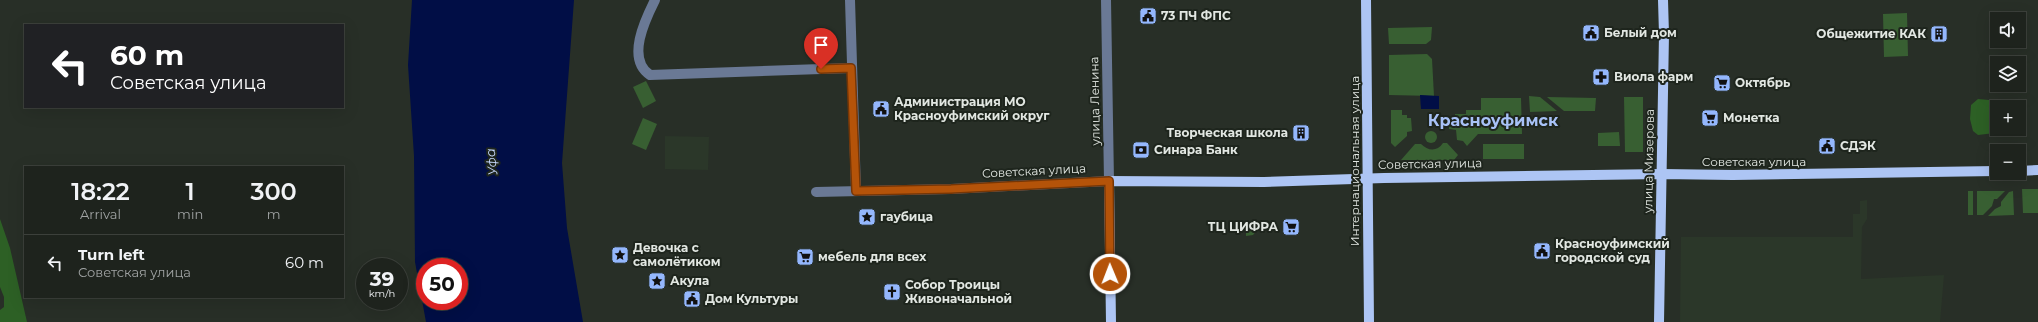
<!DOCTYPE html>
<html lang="en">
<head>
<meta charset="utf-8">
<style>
  body { margin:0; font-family:Montserrat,sans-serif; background:#262b26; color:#f1f3f6; height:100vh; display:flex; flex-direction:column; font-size:15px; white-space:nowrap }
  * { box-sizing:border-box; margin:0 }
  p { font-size:13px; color:#a1a4a4 }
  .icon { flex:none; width:22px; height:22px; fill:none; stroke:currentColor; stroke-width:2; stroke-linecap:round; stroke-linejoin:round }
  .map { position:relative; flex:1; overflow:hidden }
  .details { position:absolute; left:24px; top:166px; width:320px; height:132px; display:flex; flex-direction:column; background:#1e231d; border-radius:0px; box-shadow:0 4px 16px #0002,0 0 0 1px #3c403b }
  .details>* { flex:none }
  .top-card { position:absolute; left:24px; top:24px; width:320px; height:84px; border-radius:0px; box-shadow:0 4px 16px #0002,0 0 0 1px #3c403b; background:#202124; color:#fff; overflow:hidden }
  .fabs { position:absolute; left:1990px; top:12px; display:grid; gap:8px }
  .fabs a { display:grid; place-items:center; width:36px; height:36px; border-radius:0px; background:#1e231d; box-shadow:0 4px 16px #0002,0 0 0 1px #3c403b; font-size:20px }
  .speed { position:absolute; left:356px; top:258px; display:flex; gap:8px; font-size:20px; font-weight:700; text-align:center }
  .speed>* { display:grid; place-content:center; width:52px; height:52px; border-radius:50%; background:#1e231d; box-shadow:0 4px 16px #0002,0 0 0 1px #3c403b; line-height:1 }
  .speed small { font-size:10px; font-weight:400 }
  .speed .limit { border:6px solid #d22; background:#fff; color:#111 }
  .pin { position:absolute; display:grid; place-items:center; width:34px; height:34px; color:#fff; margin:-41px -17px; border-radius:50% 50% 50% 0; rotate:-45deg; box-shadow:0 0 4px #0007 }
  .pin .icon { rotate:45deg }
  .me { position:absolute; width:44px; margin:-22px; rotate:359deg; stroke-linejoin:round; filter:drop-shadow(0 0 3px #0008) }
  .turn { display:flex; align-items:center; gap:14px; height:84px; padding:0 20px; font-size:18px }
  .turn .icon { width:52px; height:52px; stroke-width:2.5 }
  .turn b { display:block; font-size:28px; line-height:34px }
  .eta { display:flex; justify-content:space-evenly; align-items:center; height:68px; text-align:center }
  .eta b { font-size:24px; font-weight:600; line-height:28px }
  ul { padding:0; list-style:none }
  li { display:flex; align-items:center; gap:12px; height:56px; padding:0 20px; border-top:1px solid #3c403b }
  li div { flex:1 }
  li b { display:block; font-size:15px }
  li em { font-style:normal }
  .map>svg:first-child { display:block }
</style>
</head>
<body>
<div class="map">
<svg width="2038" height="322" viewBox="0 0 2038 322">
  <rect width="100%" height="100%" fill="#282f27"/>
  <g fill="#2b3729">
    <path d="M665,136L709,137L708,170L665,169Z"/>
    <path d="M1867,200V219L1862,227L1861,279L1944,275L1940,322H1680L1681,237H1853V214H1860V201Z"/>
  </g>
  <g fill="#385f32">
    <path d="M1907,13L1908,56L1884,57L1883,14Z"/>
    <path d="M1432,27L1431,40L1426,44H1389L1388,28Z"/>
    <path d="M1427,54L1432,59L1434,96L1389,95V55Z"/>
    <path d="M646,81L656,101L643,108L633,87Z"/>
    <path d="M1529,96L1540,97L1557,111L1530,112Z"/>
    <path d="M1547,97L1596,98L1595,111H1564Z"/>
    <path d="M1624,97H1643V152H1625Z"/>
    <path d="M1481,98H1521L1522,134H1478L1467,146L1463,141L1457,140L1456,130L1449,129V117H1455V114H1466V110H1481Z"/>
    <path d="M1391,110H1402V115H1407V118H1411L1412,131L1407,132V136L1395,147L1391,143Z"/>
    <path d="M643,118L657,124L646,150L632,144Z"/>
    <circle cx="1431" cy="137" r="6"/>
    <path d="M1619,132L1620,146H1598V133Z"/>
    <path d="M1443,143H1447L1458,155L1454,160H1401L1415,144H1421C1428,151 1437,152 1443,143Z"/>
    <rect x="1483" y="144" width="41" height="15"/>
    <path d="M2022,189H2038V213H2023Z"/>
    <rect x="1968" y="191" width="5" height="24"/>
    <path d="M1977,191H2005L1997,199H1994L1992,206L1983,215H1977Z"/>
    <path d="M2013,191L2014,215L1988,216L1995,209L2001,206V202L2009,192Z"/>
    <path d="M1246,224H1262L1253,235L1246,236Z"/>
  </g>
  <g fill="#2d6025">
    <path d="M1978,99L1989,100L1999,107H1997V129H1999L1995,133L1978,135L1973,131L1970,119L1971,105Z"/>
    <path d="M0,219L10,248L27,322H0V310L4,307V297L0,287Z"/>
  </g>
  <g fill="#010e46" fill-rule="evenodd">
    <path d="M412,0H574L562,163L567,228L583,322H426L415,262L414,156L408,65ZM425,267H459V301H425Z"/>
    <path d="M1420,95L1439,96V109H1421Z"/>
  </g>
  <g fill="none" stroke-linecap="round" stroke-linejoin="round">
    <g stroke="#6a7995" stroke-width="10">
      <path d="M655,0C645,20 626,59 650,75L851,68"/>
      <path d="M850,0L856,191"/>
      <path d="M816,192L951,189L1109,181L1106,0"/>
    </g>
    <g stroke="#adc5f4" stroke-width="10">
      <path d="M1366,0L1369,322"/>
      <path d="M2019,171L2038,170"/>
      <path d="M1111,322L1109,181L1264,182L1384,178L1662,174L1733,175L1997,171"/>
      <path d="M1659,322L1664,34L1663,0"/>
    </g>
  </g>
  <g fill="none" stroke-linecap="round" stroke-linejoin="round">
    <defs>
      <path id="route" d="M821,69L851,68L856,191L951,189L1109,181L1110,274"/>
    </defs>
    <use href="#route" stroke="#753606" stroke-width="10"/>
    <use href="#route" stroke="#b45309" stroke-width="7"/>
  </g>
  <defs>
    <symbol id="civic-square" viewBox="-11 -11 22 22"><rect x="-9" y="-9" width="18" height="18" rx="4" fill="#94b7fd" stroke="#1e251d"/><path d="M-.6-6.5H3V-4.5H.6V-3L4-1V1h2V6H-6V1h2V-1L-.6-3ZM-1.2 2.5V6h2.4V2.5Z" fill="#111"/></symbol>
    <symbol id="building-square" viewBox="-11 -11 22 22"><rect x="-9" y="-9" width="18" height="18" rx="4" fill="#94b7fd" stroke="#1e251d"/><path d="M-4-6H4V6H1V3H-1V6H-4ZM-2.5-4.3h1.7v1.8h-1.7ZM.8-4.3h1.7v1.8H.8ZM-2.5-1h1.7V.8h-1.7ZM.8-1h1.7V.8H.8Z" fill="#111"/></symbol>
    <symbol id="pharmacy-square" viewBox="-11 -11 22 22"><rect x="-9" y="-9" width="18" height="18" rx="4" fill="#94b7fd" stroke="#1e251d"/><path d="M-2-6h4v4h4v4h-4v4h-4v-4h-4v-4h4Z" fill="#111"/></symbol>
    <symbol id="supermarket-square" viewBox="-11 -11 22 22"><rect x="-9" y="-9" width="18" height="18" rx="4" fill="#94b7fd" stroke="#1e251d"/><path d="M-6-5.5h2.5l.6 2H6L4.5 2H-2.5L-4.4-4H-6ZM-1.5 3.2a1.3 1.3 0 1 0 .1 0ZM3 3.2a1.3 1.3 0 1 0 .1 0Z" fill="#111"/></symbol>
    <symbol id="bank-square" viewBox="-11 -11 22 22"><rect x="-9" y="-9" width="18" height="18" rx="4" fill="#94b7fd" stroke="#1e251d"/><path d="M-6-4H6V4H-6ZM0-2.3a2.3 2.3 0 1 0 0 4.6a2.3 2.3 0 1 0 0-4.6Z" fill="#111"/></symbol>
    <symbol id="sight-square" viewBox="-11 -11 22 22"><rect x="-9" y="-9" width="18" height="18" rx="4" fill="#94b7fd" stroke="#1e251d"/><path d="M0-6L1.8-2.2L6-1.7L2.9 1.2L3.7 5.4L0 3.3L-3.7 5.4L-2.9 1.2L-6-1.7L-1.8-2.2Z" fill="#111"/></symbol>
    <symbol id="church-square" viewBox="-11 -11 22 22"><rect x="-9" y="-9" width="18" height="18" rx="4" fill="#94b7fd" stroke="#1e251d"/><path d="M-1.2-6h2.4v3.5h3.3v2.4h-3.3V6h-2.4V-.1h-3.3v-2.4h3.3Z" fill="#111"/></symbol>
  </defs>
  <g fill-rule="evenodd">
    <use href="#civic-square" x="1138" y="6" width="20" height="20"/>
    <use href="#civic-square" x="1581" y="23" width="20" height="20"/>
    <use href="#building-square" x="1929" y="24" width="20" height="20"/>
    <use href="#pharmacy-square" x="1591" y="67" width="20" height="20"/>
    <use href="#supermarket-square" x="1712" y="73" width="20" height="20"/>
    <use href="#civic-square" x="871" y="99" width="20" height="20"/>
    <use href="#supermarket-square" x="1700" y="108" width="20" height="20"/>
    <use href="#building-square" x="1291" y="123" width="20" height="20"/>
    <use href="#civic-square" x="1817" y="136" width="20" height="20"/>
    <use href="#bank-square" x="1131" y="140" width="20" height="20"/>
    <use href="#sight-square" x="857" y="207" width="20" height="20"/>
    <use href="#supermarket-square" x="1281" y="217" width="20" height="20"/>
    <use href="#civic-square" x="1532" y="241" width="20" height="20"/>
    <use href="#sight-square" x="610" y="245" width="20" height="20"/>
    <use href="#supermarket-square" x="795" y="247" width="20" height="20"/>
    <use href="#sight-square" x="647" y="271" width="20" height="20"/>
    <use href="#church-square" x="882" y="282" width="20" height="20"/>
    <use href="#civic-square" x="682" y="289" width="20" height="20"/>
  </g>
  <g text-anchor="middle" stroke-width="4" stroke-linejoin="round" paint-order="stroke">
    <g font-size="12" font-weight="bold" fill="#e2e7e2" stroke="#1e251d" text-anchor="start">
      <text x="1161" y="20">73 ПЧ ФПС</text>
      <text x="1604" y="37">Белый дом</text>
      <text x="1926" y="38" text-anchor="end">Общежитие КАК</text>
      <text x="1614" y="81">Виола фарм</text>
      <text x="1735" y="87">Октябрь</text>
      <text x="894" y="106">Администрация МО<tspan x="894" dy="14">Красноуфимский округ</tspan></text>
      <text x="1723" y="122">Монетка</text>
      <text x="1288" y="137" text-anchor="end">Творческая школа</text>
      <text x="1840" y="150">СДЭК</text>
      <text x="1154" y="154">Синара Банк</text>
      <text x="880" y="221">гаубица</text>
      <text x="1278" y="231" text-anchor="end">ТЦ ЦИФРА</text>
      <text x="1555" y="248">Красноуфимский<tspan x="1555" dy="14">городской суд</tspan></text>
      <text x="633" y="252">Девочка с<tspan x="633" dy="14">самолётиком</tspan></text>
      <text x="818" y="261">мебель для всех</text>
      <text x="670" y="285">Акула</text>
      <text x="905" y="289">Собор Троицы<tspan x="905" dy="14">Живоначальной</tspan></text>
      <text x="705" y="303">Дом Культуры</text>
    </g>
    <g font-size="12" fill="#e2e7e2" stroke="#1e251d">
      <text transform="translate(1095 101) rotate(-91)" y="4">улица Ленина</text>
      <text transform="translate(1355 161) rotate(-90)" y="4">Интернациональная улица</text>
      <text transform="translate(1649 161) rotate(-89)" y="4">улица Мизерова</text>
      <text x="1754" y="166">Советская улица</text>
      <text transform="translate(1430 164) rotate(-1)" y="4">Советская улица</text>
      <text transform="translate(1034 171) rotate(-3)" y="4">Советская улица</text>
    </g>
    <g font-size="13" font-style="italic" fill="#c6d8fd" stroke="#1e251d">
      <text transform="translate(491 162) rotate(-96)" y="5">Уфа</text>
    </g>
    <g font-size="16" font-weight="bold" fill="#a8c2f7" stroke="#1e251d">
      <text x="1493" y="126">Красноуфимск</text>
    </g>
  </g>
</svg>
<div class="fabs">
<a><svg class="icon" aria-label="sound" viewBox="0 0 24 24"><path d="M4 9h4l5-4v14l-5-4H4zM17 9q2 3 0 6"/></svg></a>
<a><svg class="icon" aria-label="layers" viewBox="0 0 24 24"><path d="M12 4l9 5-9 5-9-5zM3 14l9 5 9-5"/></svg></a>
<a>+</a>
<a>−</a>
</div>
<div class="speed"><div>39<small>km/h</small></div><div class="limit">50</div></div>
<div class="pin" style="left:821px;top:69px;background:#d93025"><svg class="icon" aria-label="arrive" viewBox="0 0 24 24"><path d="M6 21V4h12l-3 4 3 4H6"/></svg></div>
<svg class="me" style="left:1110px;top:274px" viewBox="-20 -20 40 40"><circle r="17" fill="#b45309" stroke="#fff" stroke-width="3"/><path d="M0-11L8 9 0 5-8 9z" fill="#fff"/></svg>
<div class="top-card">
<div class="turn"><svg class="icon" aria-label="left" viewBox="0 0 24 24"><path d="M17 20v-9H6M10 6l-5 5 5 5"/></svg><div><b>60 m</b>Советская улица</div></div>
</div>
<section class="details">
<div class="eta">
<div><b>18:22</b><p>Arrival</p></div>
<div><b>1</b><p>min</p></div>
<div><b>300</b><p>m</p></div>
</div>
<ul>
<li><svg class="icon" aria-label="left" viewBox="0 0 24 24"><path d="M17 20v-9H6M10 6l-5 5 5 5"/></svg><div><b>Turn left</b><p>Советская улица</p></div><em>60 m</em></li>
</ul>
</section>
</div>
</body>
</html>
